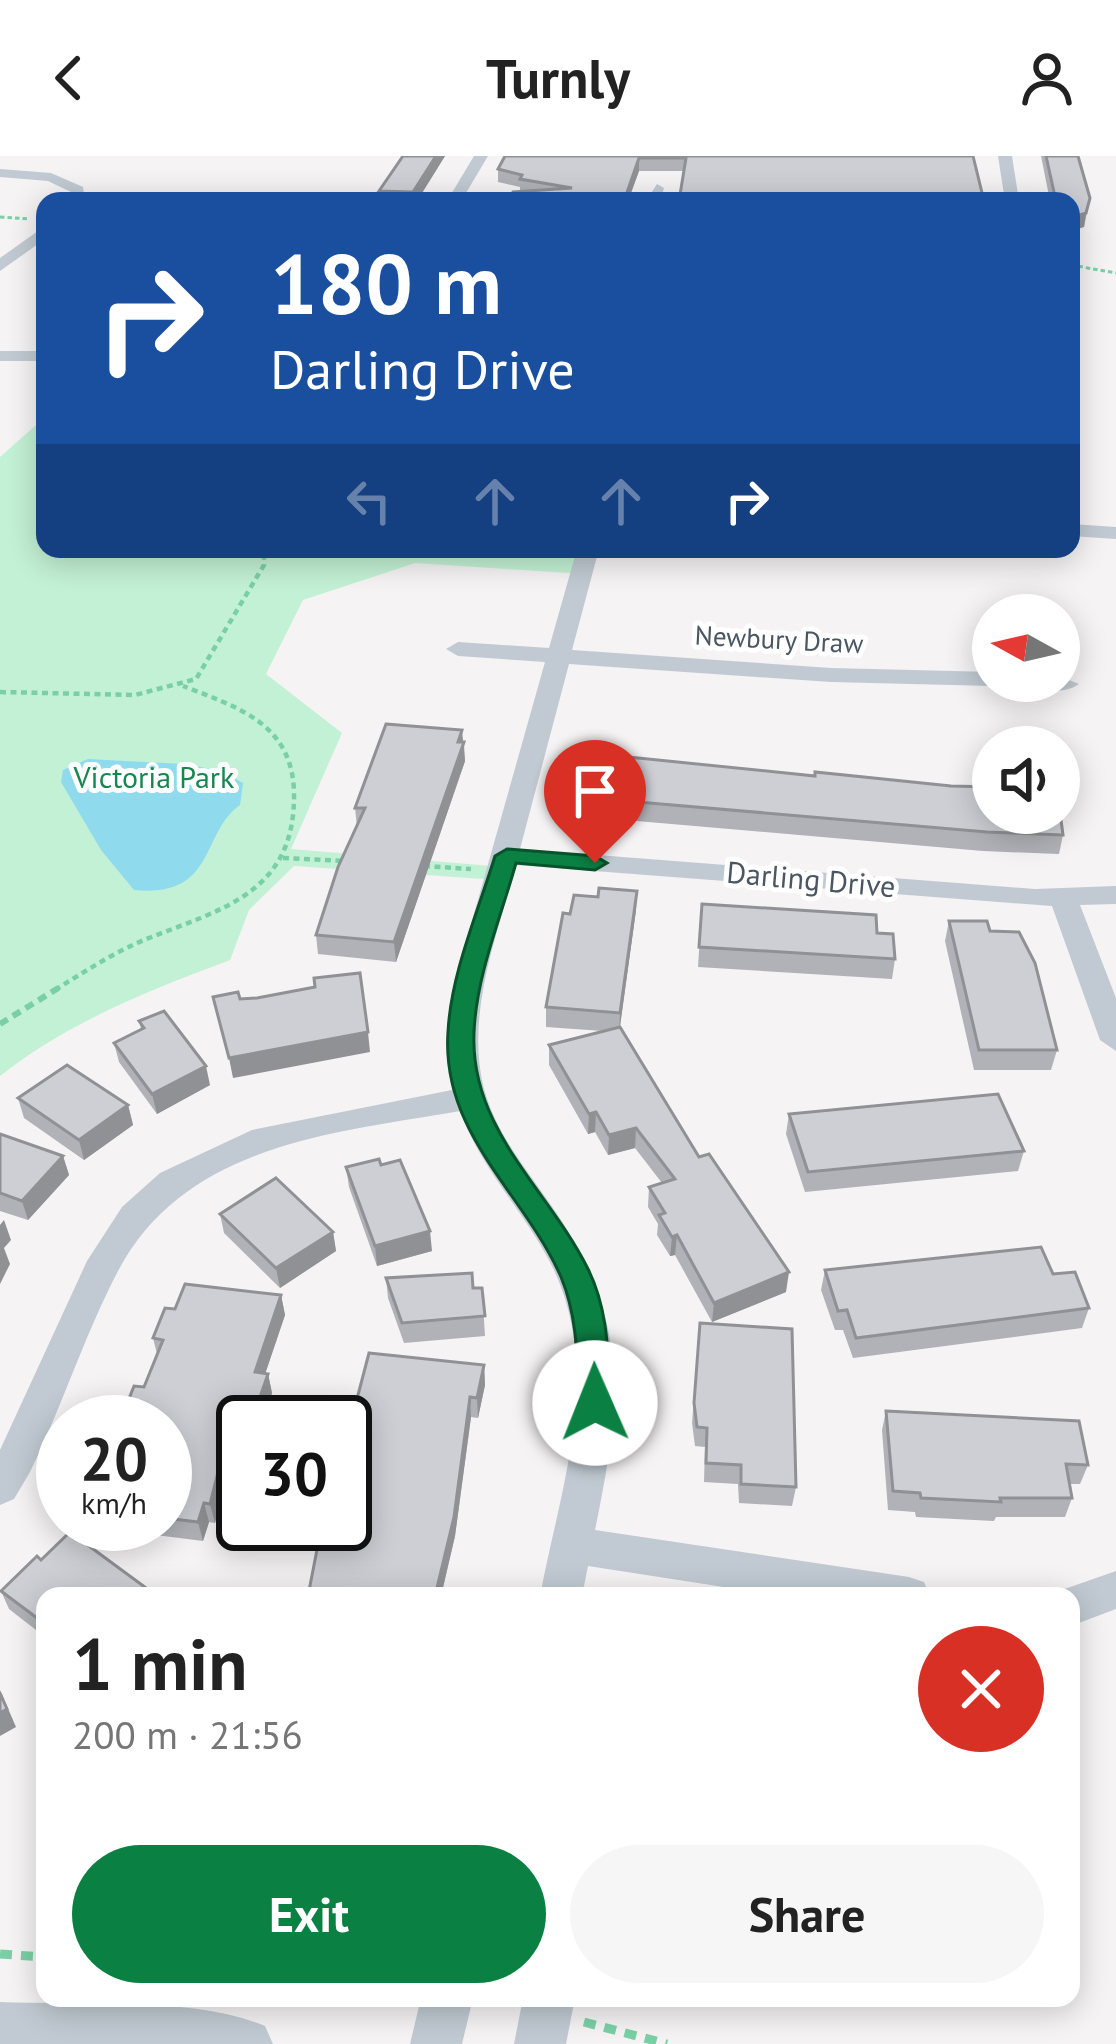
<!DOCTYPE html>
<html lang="en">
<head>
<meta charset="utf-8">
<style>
  body { margin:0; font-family:"PT Sans",sans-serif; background:#f6f6f6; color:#222; height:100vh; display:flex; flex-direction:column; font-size:45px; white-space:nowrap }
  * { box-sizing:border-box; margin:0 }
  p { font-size:39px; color:#767676 }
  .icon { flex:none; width:66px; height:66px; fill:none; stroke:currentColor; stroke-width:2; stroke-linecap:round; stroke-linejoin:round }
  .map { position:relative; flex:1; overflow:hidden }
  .sheet { position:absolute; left:36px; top:1431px; width:1044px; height:420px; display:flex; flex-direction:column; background:#fff; border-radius:24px; box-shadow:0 6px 30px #0003 }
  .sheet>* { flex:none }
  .top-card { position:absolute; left:36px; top:36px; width:1044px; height:366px; border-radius:24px; box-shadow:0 6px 30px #0003; background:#1a4fa0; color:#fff; overflow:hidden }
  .needle { width:78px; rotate:278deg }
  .controls { position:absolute; left:972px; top:438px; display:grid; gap:24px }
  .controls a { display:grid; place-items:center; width:108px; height:108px; border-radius:50%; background:#fff; box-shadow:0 6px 30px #0003; font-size:60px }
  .speed { position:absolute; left:36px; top:1239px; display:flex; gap:24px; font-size:60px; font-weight:700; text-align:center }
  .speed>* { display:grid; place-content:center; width:156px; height:156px; border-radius:50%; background:#fff; box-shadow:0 6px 30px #0003; line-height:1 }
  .speed small { font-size:30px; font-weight:400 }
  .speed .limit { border:6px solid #111; border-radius:18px; background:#fff; color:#111 }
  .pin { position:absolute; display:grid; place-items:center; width:102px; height:102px; color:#fff; margin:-123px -51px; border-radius:50% 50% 50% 0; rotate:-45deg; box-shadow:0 0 12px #0007 }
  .pin .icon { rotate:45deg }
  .me { position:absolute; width:132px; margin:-66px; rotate:359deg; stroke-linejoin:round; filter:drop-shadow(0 0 9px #0008) }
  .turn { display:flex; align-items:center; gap:42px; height:252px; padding:0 36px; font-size:54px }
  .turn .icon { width:156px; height:156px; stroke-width:2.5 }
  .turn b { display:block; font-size:84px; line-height:102px }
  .lanes { display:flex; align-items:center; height:114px; padding:0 36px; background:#0003; justify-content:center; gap:60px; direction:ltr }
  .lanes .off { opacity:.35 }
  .round { display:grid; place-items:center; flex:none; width:126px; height:126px; border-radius:63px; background:#f6f6f6 }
  .summary { display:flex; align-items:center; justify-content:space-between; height:204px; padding:0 36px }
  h1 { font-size:72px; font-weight:700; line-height:90px }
  .primary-button { display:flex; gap:24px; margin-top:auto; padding:24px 36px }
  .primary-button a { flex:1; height:138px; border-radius:72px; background:#0b8043; color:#fff; font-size:48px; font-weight:700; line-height:138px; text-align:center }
  .primary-button a+a { background:#f6f6f6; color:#222 }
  header { display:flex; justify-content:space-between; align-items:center; height:156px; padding:0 36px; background:#fff; font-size:54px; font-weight:700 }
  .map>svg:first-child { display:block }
</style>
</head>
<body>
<header><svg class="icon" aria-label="back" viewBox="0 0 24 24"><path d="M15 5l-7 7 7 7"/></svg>Turnly<svg class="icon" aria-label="person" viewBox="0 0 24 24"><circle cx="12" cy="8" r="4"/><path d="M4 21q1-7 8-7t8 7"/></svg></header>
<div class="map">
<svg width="1116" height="1888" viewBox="0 0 1116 1888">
  <rect width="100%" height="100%" fill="#f5f3f3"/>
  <path fill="#c3f1d5" d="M45,261V393H588L583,418L415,407L303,444L266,518L342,577L291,693L503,711L499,724L294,710L249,754L230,804C148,835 70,865 0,920V301Z"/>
  <path fill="#90daee" d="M88,603L184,608L222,615L243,627L240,649C200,677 217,742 134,734L101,694L61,626L63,614Z"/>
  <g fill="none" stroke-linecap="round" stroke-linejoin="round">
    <g stroke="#7ad0a6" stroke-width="3" stroke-dasharray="4.5 3" stroke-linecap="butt">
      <path d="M0,61L29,63"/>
      <path d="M1071,109L1116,117"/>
    </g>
    <g stroke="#7ad0a6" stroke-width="4.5" stroke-dasharray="6 4.5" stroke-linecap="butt">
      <path d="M0,536L135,539L196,523L264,409V393"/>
      <path d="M283,702L345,705"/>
      <path d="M424,710L471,713"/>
      <path d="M55,834C84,816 113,797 144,784C221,753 296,738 294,636C292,567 237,551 183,530"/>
    </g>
    <path stroke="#7ad0a6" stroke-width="6" stroke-dasharray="9 6" stroke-linecap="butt" d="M0,868L60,831"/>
    <g stroke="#7ad0a6" stroke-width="9" stroke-dasharray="12 9" stroke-linecap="butt">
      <path d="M0,1798L45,1801"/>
      <path d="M584,1866L667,1888"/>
    </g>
    <g fill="#c1cad2" fill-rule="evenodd">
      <path d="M474,0H488L466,37L567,45H447Z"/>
      <path d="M998,0H1012L1019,45H1005Z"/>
      <path d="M0,13L51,17L83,31L85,45H71V36L48,25L0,21Z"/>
      <path d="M657,28L664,32L660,45H646Z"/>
      <path d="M45,70V83L0,115V102Z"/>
      <rect x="0" y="195" width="45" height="10"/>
      <path d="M1071,368L1116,371V383L1071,380Z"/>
      <path d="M577,393H599L572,494L831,512L993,516V525H1004L993,530L831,526L569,508L520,693L1035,733L1116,730V748L1080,749L1116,842V895L1100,884L1052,750L516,709C497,780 465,859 484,933C498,984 535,1023 563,1067C631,1173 619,1257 595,1374L909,1421L924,1426L930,1440H782L588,1410L582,1440H540C560,1333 603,1220 554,1114C527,1058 481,1014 460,955C333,977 185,988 118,1115C84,1180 62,1251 30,1316L14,1343L0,1349V1294L87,1105L122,1051L160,1017L252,974L452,934L446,889L452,836L545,506L458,500L446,493L458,486L549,492Z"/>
      <path d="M1059,520L1079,528C1063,540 1022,537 1006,525H1059Z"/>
      <path d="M1116,1415V1453L1071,1470V1440H1054L1056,1436Z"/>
      <path d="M421,1842H473L462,1888H410Z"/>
      <path d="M523,1842H575L566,1888H514Z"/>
      <path d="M0,1846C79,1849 193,1840 265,1870L273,1888H0Z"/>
    </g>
  </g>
  <g fill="#b0b2b7">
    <path d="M403,0H445L417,45H380L379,35Z"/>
    <path d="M505,0H973L684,15H639L628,45L520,36V31L498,26V13Z"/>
    <path d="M1041,0H1078L1090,42L1084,71L1071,45H1050Z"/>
    <path d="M463,586H464L465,605L396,806L318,798L316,779L357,671L355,652Z"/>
    <path d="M815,620L1063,679L1059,698L983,695L579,660V641Z"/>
    <path d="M702,748L877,777L895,803L892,823L698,811Z"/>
    <path d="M636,754L620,871L699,1001L786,1136L712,1166L675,1099L670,1100L657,1079L658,1068L648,1051L649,1031L662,1027L635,992L608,999L595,976L588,978L549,909V889L603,875L546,871V851Z"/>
    <path d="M949,765L990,775L1057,894L1051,914H974L945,785Z"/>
    <path d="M139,865L210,929L157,958L119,906L114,887L141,873Z"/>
    <path d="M18,942L128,949L133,969L84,1004L24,962Z"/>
    <path d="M789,958L1024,995L1018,1015L805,1036L786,978Z"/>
    <path d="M0,978L63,1000L69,1019L28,1064L0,1055Z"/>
    <path d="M381,1009L432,1095L377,1110L349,1031L346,1011Z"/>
    <path d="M220,1058L333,1076L336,1095L280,1132L224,1077Z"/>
    <path d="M825,1114L1053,1118L1089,1152L1082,1172L853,1202L843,1174H835L821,1134Z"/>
    <path d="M386,1122L473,1132H482L485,1180L404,1187L388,1142Z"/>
    <path d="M281,1139L285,1159L265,1218H268L272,1237L263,1264L250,1262L248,1266H243L232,1296L215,1367L209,1366L203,1385L92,1371L91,1368H165V1266H122L121,1263L144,1231L157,1198L153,1182L175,1153Z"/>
    <path d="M700,1167L796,1331L792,1350L739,1347L738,1328L704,1326L705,1291L695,1290L692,1267Z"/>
    <path d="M484,1209L485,1229L478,1262L471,1261L455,1380L441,1440H308L347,1323L358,1278H355L353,1258Z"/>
    <path d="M886,1255L1088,1309L1080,1328H1070L1072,1342L1065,1361H996L994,1365L916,1361L915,1356L888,1354L882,1274Z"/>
    <path d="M1,1435L45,1440V1481L9,1453Z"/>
  </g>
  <g fill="#909195">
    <path d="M436,0H445L417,45H413V36Z"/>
    <path d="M639,2V15L628,45H624Z"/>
    <path d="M1086,57L1084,71L1071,75V62Z"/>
    <path d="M462,574L465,605L396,806L394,786Z"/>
    <path d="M637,735L636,754L619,877L620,857Z"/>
    <path d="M368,876L370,896L233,922L229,902Z"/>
    <path d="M206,910L210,929L157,958L152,938Z"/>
    <path d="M128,949L133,969L84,1004L79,984Z"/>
    <path d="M596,956L595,976L588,978L589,958Z"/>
    <path d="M636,972L635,992L608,999L609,979Z"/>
    <path d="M63,1000L69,1019L28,1064L22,1045Z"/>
    <path d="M4,1064L11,1084L4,1092L10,1108L0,1128V1069Z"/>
    <path d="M430,1075L432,1095L377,1110L375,1090Z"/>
    <path d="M333,1076L336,1095L280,1132L276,1112Z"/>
    <path d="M677,1079L675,1099L670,1100L672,1081Z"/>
    <path d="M789,1116L786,1136L712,1166L714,1147Z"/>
    <path d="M281,1139L285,1159L259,1236L255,1216Z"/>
    <path d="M484,1209L485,1229L478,1262L477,1242Z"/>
    <path d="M268,1218L272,1237L263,1264L259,1244Z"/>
    <path d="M470,1241L471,1261L455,1380L441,1440H435Z"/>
    <path d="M246,1243L250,1262L248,1266H243V1276L232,1296L215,1367L210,1348L228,1276Z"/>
    <path d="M204,1347L209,1366L203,1385L198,1366Z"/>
    <path d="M0,1534L16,1571L0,1580Z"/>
  </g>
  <g fill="#cdcfd5" stroke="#909195" stroke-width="3">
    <path d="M403,0H436L413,36L379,35Z"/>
    <path d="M505,0H973L984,45H679L686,2H639L624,45H509L513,36L572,32L520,23L522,19L498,13Z"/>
    <path d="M1046,0H1078L1090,42L1086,57L1071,62V45H1056Z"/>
    <path d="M386,568L462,574L458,586H464L394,786L316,779L338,711L365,652H355Z"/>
    <path d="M589,597L815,620V616L951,630L993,631V657H1059V649L1063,679L987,676L579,641Z"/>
    <path d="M599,732L637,735L620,857L546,851L563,757L570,758L574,739L598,741Z"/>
    <path d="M702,748L876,759L877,777L893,778L895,803L699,791Z"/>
    <path d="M949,765H987L990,775L1019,776L1035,807L1057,894H979Z"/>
    <path d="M360,817L368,876L229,902L213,841L238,836L240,843L257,842L315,831L314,822Z"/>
    <path d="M164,855L206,910L152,938L114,887L144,872L139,865Z"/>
    <path d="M620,871L699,1001L709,998L789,1116L714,1147L677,1079L672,1081L659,1059L665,1057L649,1031L675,1023L636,972L609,979L596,956L589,958L549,889Z"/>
    <path d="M67,909L128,949L79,984L18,942Z"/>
    <path d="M998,938L1024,995L808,1016L789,958Z"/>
    <path d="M0,978L63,1000L22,1045L0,1037Z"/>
    <path d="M379,1003L381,1009L400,1004L430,1075L375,1090L346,1011Z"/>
    <path d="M276,1022L333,1076L276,1112L220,1058Z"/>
    <path d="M1041,1091L1053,1118L1075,1116L1089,1152L856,1182L847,1154L838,1155L825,1114Z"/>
    <path d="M472,1117L473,1132H482L485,1160L402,1167L386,1122Z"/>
    <path d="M185,1128L281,1139L255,1216L268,1218L259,1244L246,1243L228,1276L210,1348L204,1347L198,1366L165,1362V1266H130L131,1264L121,1263L134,1230L144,1231L163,1184L153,1182L165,1152L175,1153Z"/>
    <path d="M700,1167L792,1173L796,1331L741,1328V1309L706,1307L707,1272L697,1271L694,1247Z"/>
    <path d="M369,1197L484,1209L477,1242L470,1241L454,1361L435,1440H308L322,1368H345V1322L347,1323L363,1260L353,1258Z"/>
    <path d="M886,1255L1079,1265L1088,1309L1066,1308L1072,1342H1000L1001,1346L921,1342L920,1337L893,1335Z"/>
    <path d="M70,1376L157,1440H45V1468L1,1435L37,1400L41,1404Z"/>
    <path d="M0,1537L7,1553L0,1557Z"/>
  </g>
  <path fill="#0b8043" stroke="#07532c" stroke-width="3" d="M507,693L595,700L607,707L595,714L516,707C501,761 476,820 474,877C470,974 548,1033 588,1113C609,1155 608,1201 611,1247L606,1257H583L579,1247C577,1204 578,1162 561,1121C524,1037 441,978 448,876C451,817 478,756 495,700Z"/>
  <g text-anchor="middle" stroke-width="10" stroke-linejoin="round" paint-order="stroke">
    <g font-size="27" fill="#4a5661" stroke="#fff">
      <text transform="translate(779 484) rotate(3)" y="9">Newbury Draw</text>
    </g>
    <g font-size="30" fill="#17864f" stroke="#fff">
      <text x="154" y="632">Victoria Park</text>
    </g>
    <g font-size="30" fill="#4a5661" stroke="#fff">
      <text transform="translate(811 724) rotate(5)" y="10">Darling Drive</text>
    </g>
  </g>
</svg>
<div class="controls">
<a><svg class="needle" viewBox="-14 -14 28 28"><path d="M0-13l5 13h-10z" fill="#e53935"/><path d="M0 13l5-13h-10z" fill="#767676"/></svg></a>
<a><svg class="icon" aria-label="sound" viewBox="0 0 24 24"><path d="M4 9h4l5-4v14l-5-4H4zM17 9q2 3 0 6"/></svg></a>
</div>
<div class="speed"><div>20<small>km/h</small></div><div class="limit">30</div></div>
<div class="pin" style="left:595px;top:707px;background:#d93025"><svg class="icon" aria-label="arrive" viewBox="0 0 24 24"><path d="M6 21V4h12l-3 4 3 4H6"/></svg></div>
<svg class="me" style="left:595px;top:1247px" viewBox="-20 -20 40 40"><circle r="19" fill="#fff"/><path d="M0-13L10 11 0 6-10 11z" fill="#0b8043"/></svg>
<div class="top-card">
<div class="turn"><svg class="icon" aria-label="right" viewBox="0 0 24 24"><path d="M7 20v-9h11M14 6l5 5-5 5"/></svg><div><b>180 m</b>Darling Drive</div></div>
<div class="lanes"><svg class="icon off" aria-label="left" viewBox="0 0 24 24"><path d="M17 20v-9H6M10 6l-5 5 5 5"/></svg><svg class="icon off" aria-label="ahead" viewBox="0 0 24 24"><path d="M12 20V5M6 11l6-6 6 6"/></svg><svg class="icon off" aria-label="ahead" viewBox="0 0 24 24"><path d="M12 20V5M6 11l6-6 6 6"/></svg><svg class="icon" aria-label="right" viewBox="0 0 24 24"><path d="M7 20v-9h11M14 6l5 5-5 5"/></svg></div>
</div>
<section class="sheet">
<div class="summary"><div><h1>1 min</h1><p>200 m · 21:56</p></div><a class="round" style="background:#d93025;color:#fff"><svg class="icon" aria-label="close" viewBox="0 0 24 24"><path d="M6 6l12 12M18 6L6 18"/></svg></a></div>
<div class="primary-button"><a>Exit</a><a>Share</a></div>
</section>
</div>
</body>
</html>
